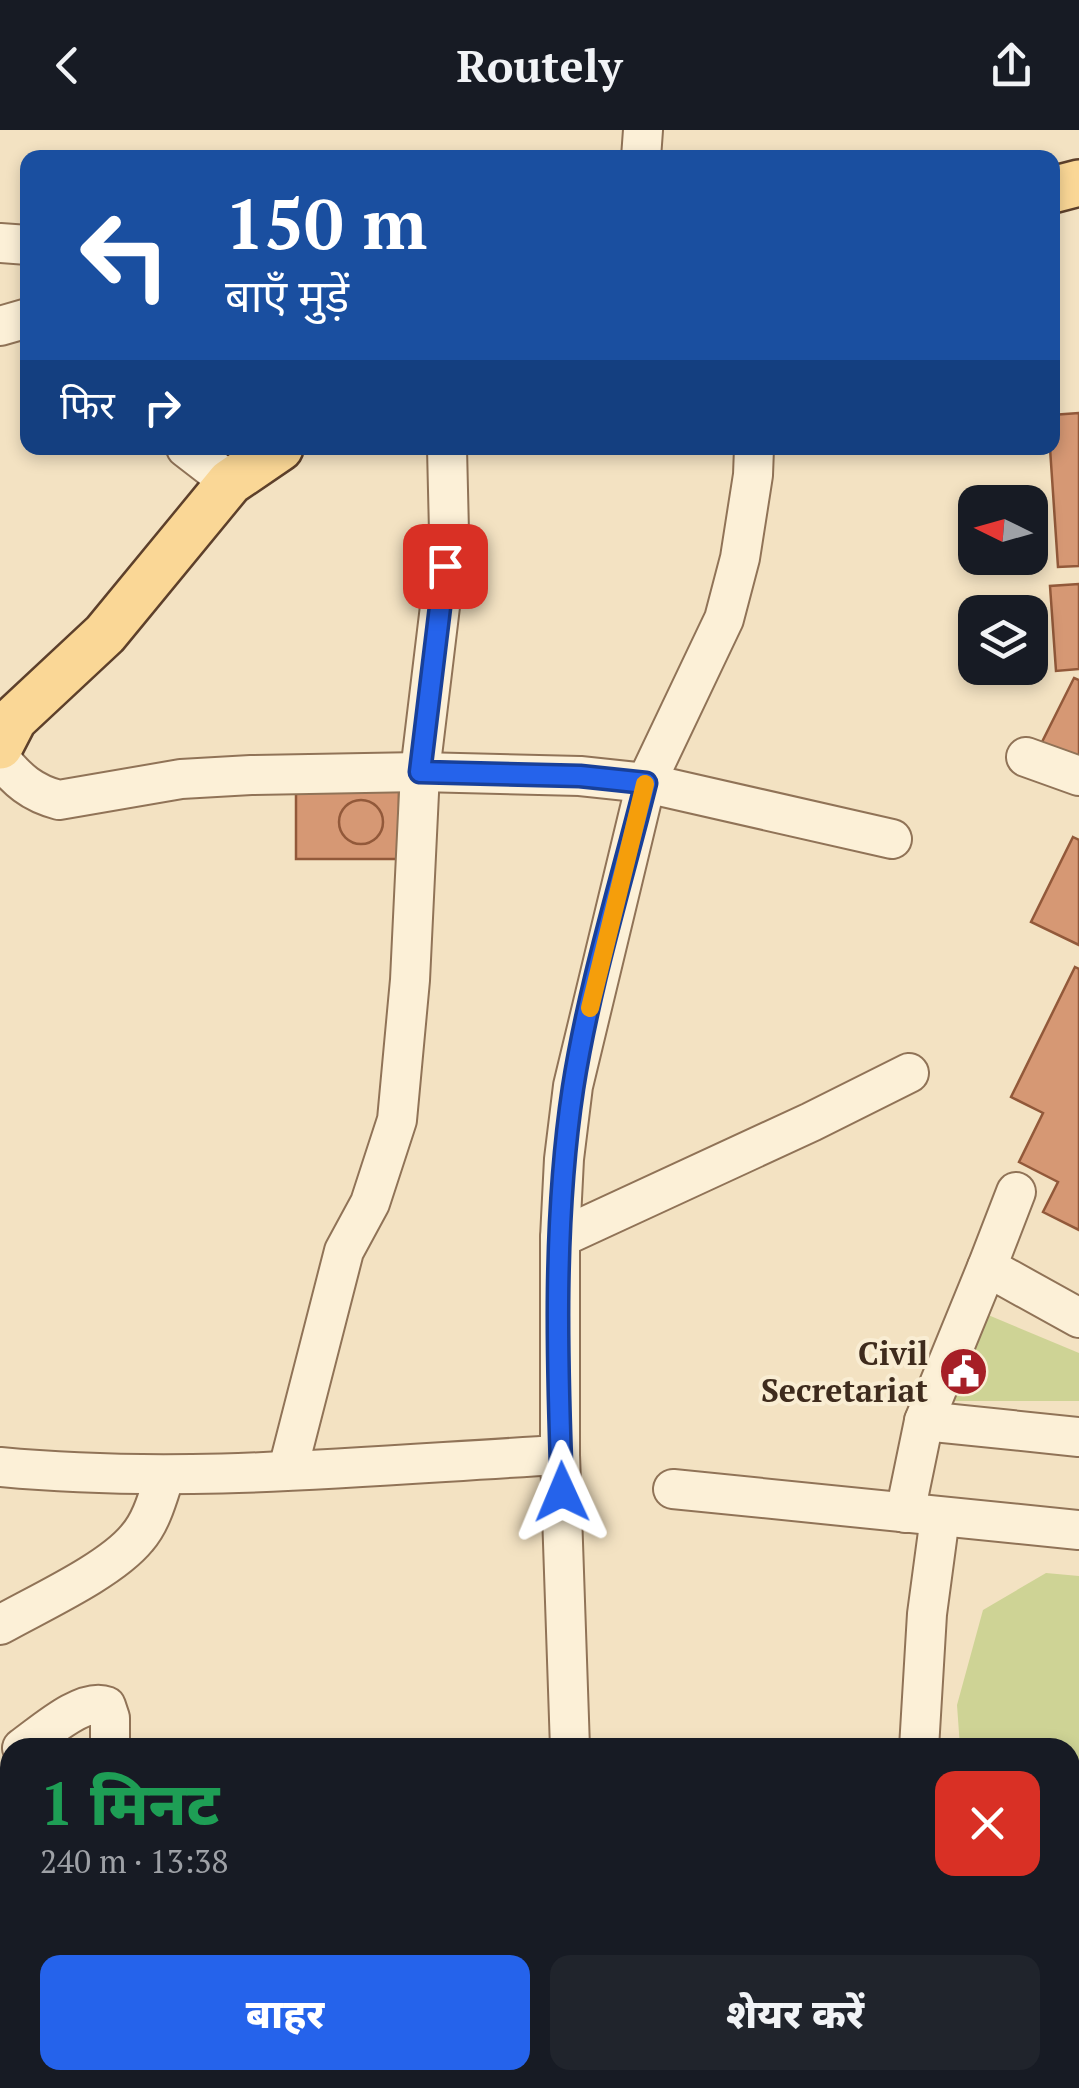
<!DOCTYPE html>
<html lang="hi">
<head>
<meta charset="utf-8">
<style>
  body { margin:0; font-family:"PT Serif","Noto Sans Devanagari",serif; background:#20242c; color:#f1f3f6; height:100vh; display:flex; flex-direction:column; font-size:38px; white-space:nowrap }
  * { box-sizing:border-box; margin:0 }
  p { font-size:32px; color:#9ea1a6 }
  .icon { flex:none; width:55px; height:55px; fill:none; stroke:currentColor; stroke-width:2; stroke-linecap:round; stroke-linejoin:round }
  .map { position:relative; flex:1; overflow:hidden }
  .details { position:absolute; left:0px; top:1608px; width:1080px; height:352px; display:flex; flex-direction:column; background:#171b24; border-radius:30px 30px 0 0; box-shadow:0 5px 15px #0003 }
  .details>* { flex:none }
  .guide { position:absolute; left:20px; top:20px; width:1040px; height:305px; border-radius:20px; box-shadow:0 5px 15px #0003; background:#1a4fa0; color:#fff; overflow:hidden }
  .needle { width:65px; rotate:275deg }
  .controls { position:absolute; left:958px; top:355px; display:grid; gap:20px }
  .controls a { display:grid; place-items:center; width:90px; height:90px; border-radius:20px; background:#171b24; box-shadow:0 5px 15px #0003; font-size:50px }
  .pin { position:absolute; display:grid; place-items:center; width:85px; height:85px; color:#fff; margin:-42px; border-radius:20px; box-shadow:0 5px 15px #0006 }
  .me { position:absolute; width:110px; margin:-55px; rotate:359deg; stroke-linejoin:round; filter:drop-shadow(0 0 8px #0008) }
  .turn { display:flex; align-items:center; gap:35px; height:210px; padding:0 40px; font-size:45px }
  .turn .icon { width:130px; height:130px; stroke-width:2.5 }
  .turn b { display:block; font-size:70px; line-height:85px }
  .then { display:flex; align-items:center; height:95px; padding:0 40px; background:#0003; gap:20px; font-size:38px }
  .round { display:grid; place-items:center; flex:none; width:105px; height:105px; border-radius:20px; background:#20242c }
  .headline { display:flex; align-items:center; justify-content:space-between; height:170px; padding:0 40px }
  h1 { font-size:60px; font-weight:800; line-height:75px; color:#1e9e55 }
  .cta { display:flex; gap:20px; margin-top:auto; padding:20px 40px }
  .cta a { flex:1; height:115px; border-radius:20px; background:#2563eb; color:#fff; font-size:40px; font-weight:800; line-height:115px; text-align:center }
  .cta a+a { background:#20242c; color:#f1f3f6 }
  header { display:flex; justify-content:space-between; align-items:center; height:130px; padding:0 40px; background:#171b24; font-size:45px; font-weight:800 }
  .map>svg:first-child { display:block }
</style>
</head>
<body>
<header><svg class="icon" aria-label="back" viewBox="0 0 24 24"><path d="M15 5l-7 7 7 7"/></svg>Routely<svg class="icon" aria-label="share" viewBox="0 0 24 24"><path d="M12 15V3M7 8l5-5 5 5M5 13v7h14v-7"/></svg></header>
<div class="map">
<svg width="1079" height="1958" viewBox="0 0 1079 1958">
  <rect width="100%" height="100%" fill="#f3e2c2"/>
  <g fill="#ced395">
    <path d="M981,1182L1079,1223V1271H949Z"/>
    <path d="M1046,1443L1079,1446V1853L1070,1844V1618L960,1617L957,1575L983,1480Z"/>
  </g>
  <g fill="#d69874" stroke="#92593a" stroke-width="2.5">
    <path d="M1079,283V436L1058,437L1050,318H1052V285Z"/>
    <path d="M1079,454V539L1056,541L1050,456Z"/>
    <path d="M1074,548L1079,550V633L1041,614Z"/>
    <path d="M399,647V729H296V648Z"/>
    <circle cx="361" cy="692" r="22"/>
    <path d="M1073,707L1079,710V815L1031,792Z"/>
    <path d="M1075,837L1079,839V1100L1043,1082L1058,1052L1019,1032L1043,983L1011,967Z"/>
    <path d="M714,1950H831L835,1954L840,1950H903L910,1958H705Z"/>
    <path d="M908,1950H1005L1013,1958H916Z"/>
  </g>
  <g fill="none" stroke-linecap="round" stroke-linejoin="round">
    <defs>
      <g id="minor">
        <path d="M641,28L643,0"/>
        <path d="M0,113L28,115"/>
        <path d="M0,196L28,188"/>
        <path d="M186,318L230,352"/>
        <path d="M1026,627L1079,646"/>
        <path d="M0,628C17,650 32,663 59,670L181,649L251,645L420,642L580,646L646,653L892,709"/>
        <path d="M560,1108L811,992L909,943"/>
        <path d="M987,1137L1016,1062"/>
        <path d="M924,1291L1079,1307"/>
        <path d="M0,1337C186,1355 374,1335 560,1325"/>
        <path d="M288,1339L344,1121L370,1073L397,990L410,850L420,642L449,402L447,318"/>
        <path d="M673,1359L1079,1400"/>
        <path d="M905,1383L924,1291L987,1137L1079,1188"/>
        <path d="M0,1495C39,1473 110,1441 137,1408C152,1391 158,1366 165,1345"/>
        <path d="M22,1618C42,1604 83,1567 106,1576L110,1588V1618"/>
        <path d="M570,1618L560,1325V1108L564,1029L573,956L646,653L724,489L740,428L753,345L754,318"/>
        <path d="M919,1618L927,1484L940,1387"/>
        <path d="M0,1880L10,1888"/>
        <path d="M1070,1908L1079,1918"/>
        <path d="M91,1950L102,1958"/>
        <path d="M609,1950L616,1958"/>
      </g>
      <g id="major">
        <path d="M1052,60L1079,53"/>
        <path d="M0,616L14,589L105,504L230,352L280,318"/>
      </g>
    </defs>
    <use href="#minor" stroke="#907357" stroke-width="42"/>
    <use href="#major" stroke="#5d402b" stroke-width="50"/>
    <use href="#minor" stroke="#fcf0d7" stroke-width="38"/>
    <use href="#major" stroke="#fad796" stroke-width="45"/>
  </g>
  <g fill="none" stroke-linecap="round" stroke-linejoin="round">
    <defs>
      <path id="route" d="M445,436L420,642L580,646L646,653C621,753 589,855 573,958C553,1090 557,1229 562,1362"/>
    </defs>
    <use href="#route" stroke="#184099" stroke-width="25"/>
    <use href="#route" stroke="#2563eb" stroke-width="18"/>
    <path stroke="#f59e0b" stroke-width="18" d="M590,878L645,654"/>
  </g>
  <defs>
    <symbol id="civic-disc" viewBox="-11 -11 22 22"><circle r="9.5" fill="#a61f26" stroke="#f9edd3"/><path d="M-.6-6.5H3V-4.5H.6V-3L4-1V1h2V6H-6V1h2V-1L-.6-3ZM-1.2 2.5V6h2.4V2.5Z" fill="#fff"/></symbol>
  </defs>
  <g fill-rule="evenodd">
    <use href="#civic-disc" x="936" y="1214" width="55" height="55"/>
  </g>
  <g text-anchor="middle" stroke-width="8" stroke-linejoin="round" paint-order="stroke">
    <g font-size="32" font-weight="bold" fill="#3e2b1d" stroke="#f9edd3" text-anchor="end">
      <text x="928" y="1235">Civil<tspan x="928" dy="37">Secretariat</tspan></text>
    </g>
  </g>
</svg>
<div class="controls">
<a><svg class="needle" viewBox="-14 -14 28 28"><path d="M0-13l5 13h-10z" fill="#e53935"/><path d="M0 13l5-13h-10z" fill="#9ea1a6"/></svg></a>
<a><svg class="icon" aria-label="layers" viewBox="0 0 24 24"><path d="M12 4l9 5-9 5-9-5zM3 14l9 5 9-5"/></svg></a>
</div>
<div class="pin" style="left:445px;top:436px;background:#d93025"><svg class="icon" aria-label="arrive" viewBox="0 0 24 24"><path d="M6 21V4h12l-3 4 3 4H6"/></svg></div>
<svg class="me" style="left:562px;top:1362px" viewBox="-20 -20 40 40"><path d="M0-17L14 15 0 8-14 15z" fill="#2563eb" stroke="#fff" stroke-width="4"/></svg>
<div class="guide">
<div class="turn"><svg class="icon" aria-label="left" viewBox="0 0 24 24"><path d="M17 20v-9H6M10 6l-5 5 5 5"/></svg><div><b>150 m</b>बाएँ मुड़ें</div></div>
<div class="then">फिर<svg class="icon" aria-label="right" viewBox="0 0 24 24"><path d="M7 20v-9h11M14 6l5 5-5 5"/></svg></div>
</div>
<section class="details">
<div class="headline"><div><h1>1 मिनट</h1><p>240 m · 13:38</p></div><a class="round" style="background:#d93025;color:#fff"><svg class="icon" aria-label="close" viewBox="0 0 24 24"><path d="M6 6l12 12M18 6L6 18"/></svg></a></div>
<div class="cta"><a>बाहर</a><a>शेयर करें</a></div>
</section>
</div>
</body>
</html>
